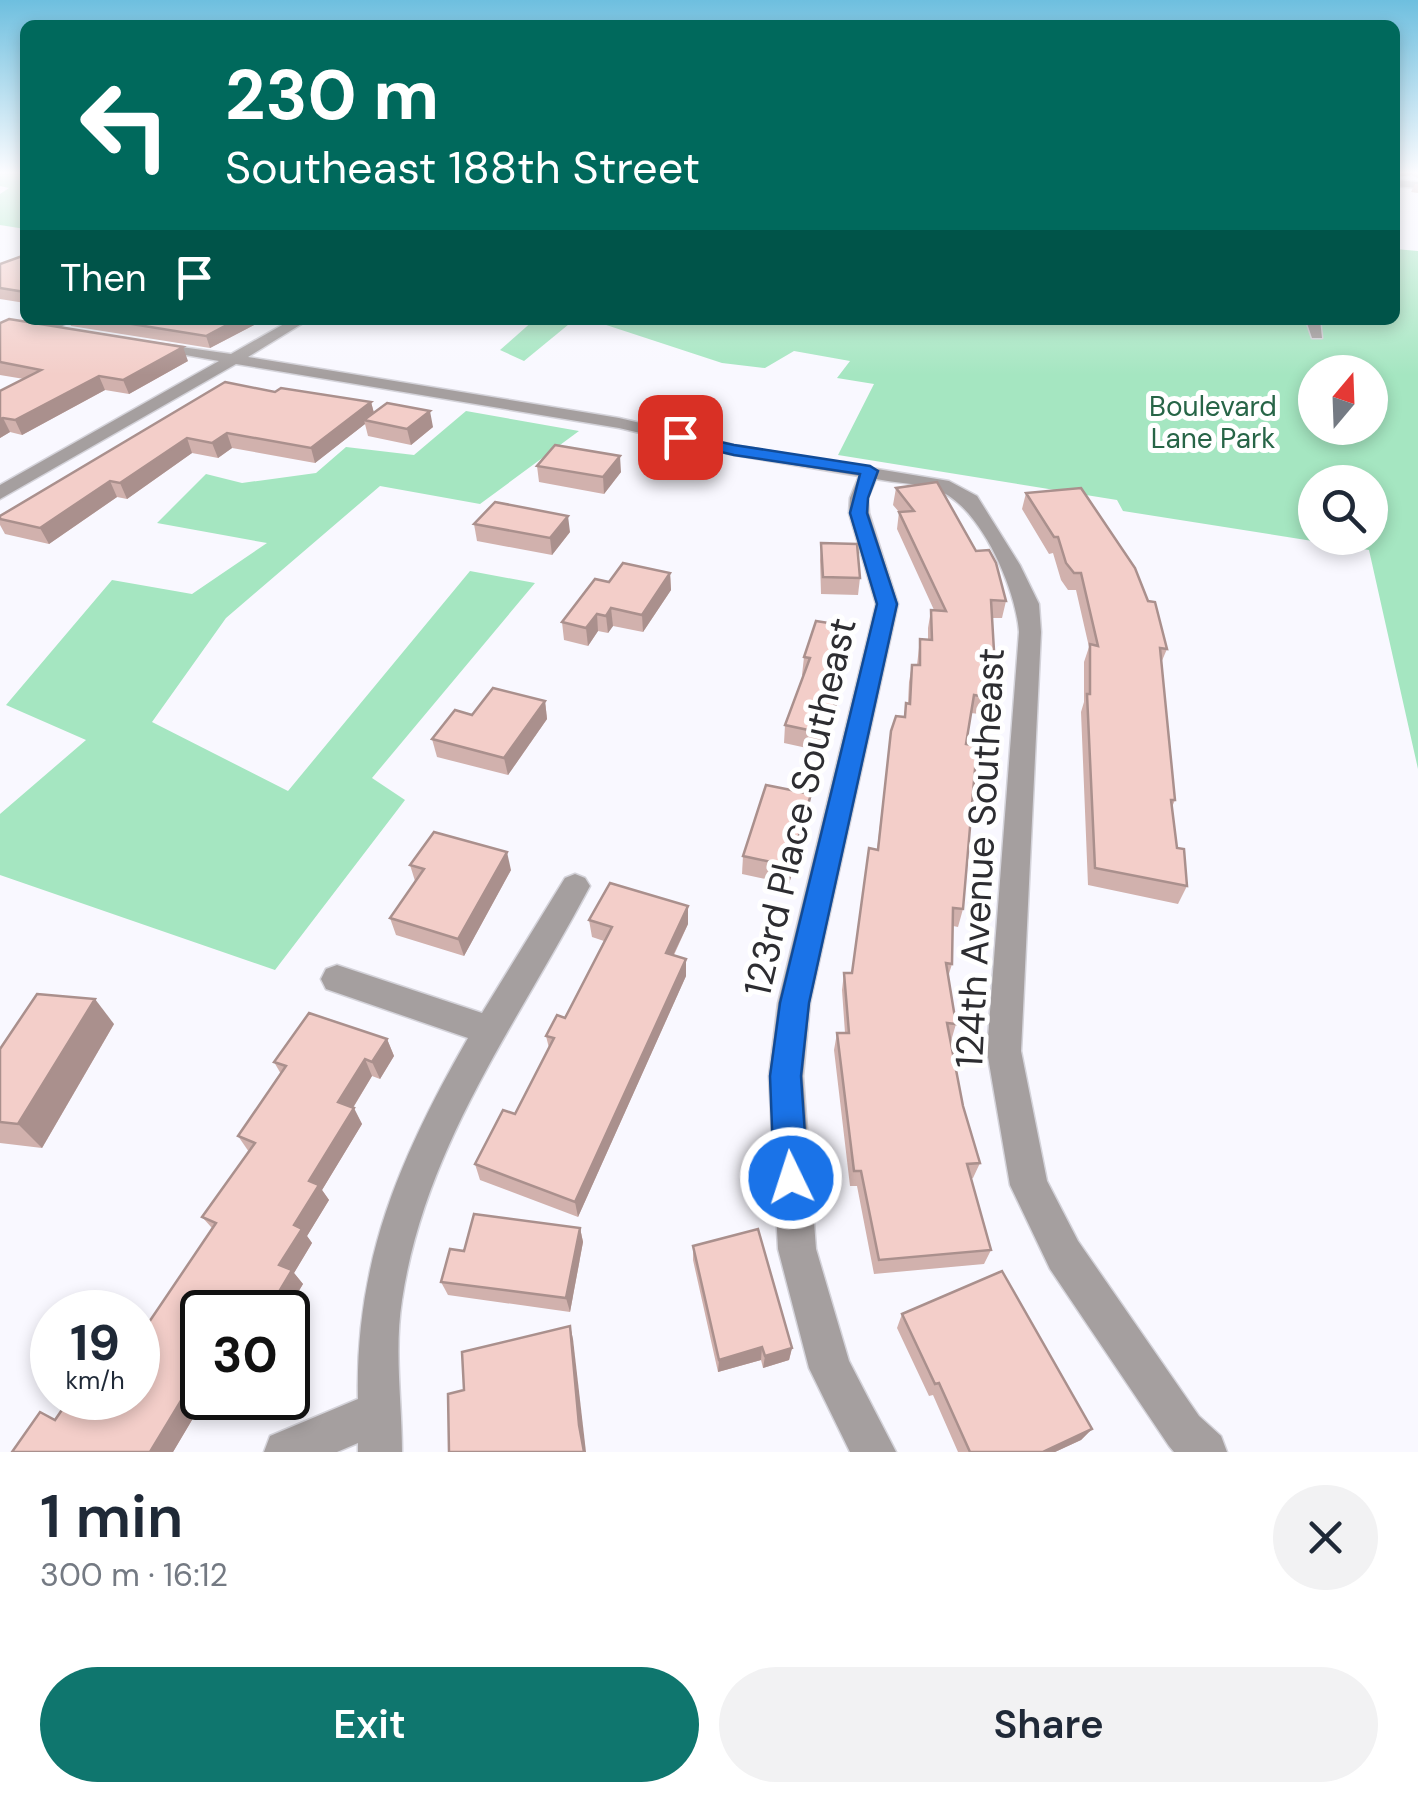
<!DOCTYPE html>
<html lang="en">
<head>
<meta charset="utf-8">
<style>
  body { margin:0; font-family:"DM Sans",sans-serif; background:#f2f2f3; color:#1f2937; height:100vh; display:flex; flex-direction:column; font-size:38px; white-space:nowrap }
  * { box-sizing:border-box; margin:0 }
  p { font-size:32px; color:#747a83 }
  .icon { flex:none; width:55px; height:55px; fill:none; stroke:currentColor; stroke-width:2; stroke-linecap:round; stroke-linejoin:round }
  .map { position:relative; height:1452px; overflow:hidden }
  .details { display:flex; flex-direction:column; background:#fff; flex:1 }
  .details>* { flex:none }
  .guide { position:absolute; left:20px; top:20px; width:1380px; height:305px; border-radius:15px; box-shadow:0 5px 15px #0003; background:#00695c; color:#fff; overflow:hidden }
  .needle { width:65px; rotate:19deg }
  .buttons { position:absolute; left:1298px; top:355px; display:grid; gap:20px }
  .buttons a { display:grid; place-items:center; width:90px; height:90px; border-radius:50%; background:#fff; box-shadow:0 5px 15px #0003; font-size:50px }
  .speed { position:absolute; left:30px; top:1290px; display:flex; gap:20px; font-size:50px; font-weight:700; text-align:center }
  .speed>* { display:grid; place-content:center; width:130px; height:130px; border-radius:50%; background:#fff; box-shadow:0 5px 15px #0003; line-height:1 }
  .speed small { font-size:25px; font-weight:400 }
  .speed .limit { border:5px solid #111; border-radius:15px; background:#fff; color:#111 }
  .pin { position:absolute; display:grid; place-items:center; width:85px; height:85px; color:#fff; margin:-42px; border-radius:20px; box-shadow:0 5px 15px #0006 }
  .me { position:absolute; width:110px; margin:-55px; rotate:356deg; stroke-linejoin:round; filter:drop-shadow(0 0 8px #0008) }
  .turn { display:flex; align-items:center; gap:35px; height:210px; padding:0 40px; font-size:45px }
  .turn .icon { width:130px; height:130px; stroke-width:2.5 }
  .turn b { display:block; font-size:70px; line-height:85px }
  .then { display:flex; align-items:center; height:95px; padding:0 40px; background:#0003; gap:20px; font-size:38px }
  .round { display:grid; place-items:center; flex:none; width:105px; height:105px; border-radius:52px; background:#f2f2f3 }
  .overview { display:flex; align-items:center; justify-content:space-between; height:170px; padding:0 40px }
  h1 { font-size:60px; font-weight:600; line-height:75px }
  .cta { display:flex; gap:20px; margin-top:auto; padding:20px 40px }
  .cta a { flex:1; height:115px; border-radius:60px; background:#0f766e; color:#fff; font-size:40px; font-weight:600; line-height:115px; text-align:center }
  .cta a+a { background:#f2f2f3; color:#1f2937 }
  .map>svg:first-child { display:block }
</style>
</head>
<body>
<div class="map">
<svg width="1418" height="1452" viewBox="0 0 1418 1452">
  <rect width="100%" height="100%" fill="#f9f8ff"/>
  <g fill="#a5e6c1" fill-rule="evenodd">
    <path d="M0,171H25V229L0,225V194L9,188L0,186Z"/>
    <path d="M1395,249L1418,251V769L1369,550L1123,511L1117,500L838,455L874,384L837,378L850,361L794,351L765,368L722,363L591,320H1395ZM1315,372H1370V428H1315ZM1315,482H1370V538H1315Z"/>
    <path d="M534,320H574L524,361L500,350Z"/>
    <path d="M466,411L579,431L480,504L380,486L226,618L152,722L288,791L470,571L535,583L372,778L405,800L275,970L0,875V814L86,740L6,705L112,580L192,594L267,543L157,523L206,474L242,483L316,473L346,447L414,455Z"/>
  </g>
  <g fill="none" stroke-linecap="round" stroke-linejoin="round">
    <defs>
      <path id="lane" d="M63,320H73L52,332L45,330Z"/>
      <g id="street">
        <path d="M1395,180L1418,182V188L1395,186Z"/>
        <path d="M291,320H308L248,357L619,418L734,445L949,481L977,496L1020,565L1039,604L1041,632L1021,1051L1047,1181L1078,1241L1199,1416L1221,1436L1227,1452H1174L1169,1446L1050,1269L1010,1185L987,1051L1019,632C1016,589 980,505 937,490C919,483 895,483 876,479L868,498L869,513L898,604L810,1003L803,1076L816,1249L849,1361L896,1452H850L809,1368L778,1249L769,1076L778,1003L876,604L849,513L850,498L859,476L734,455L619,428L236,364L0,499V485L219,361L146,348V342L231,354Z"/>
        <path d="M1306,320H1320L1322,338H1312Z"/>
        <path d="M575,874L585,878L590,886C519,1021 425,1145 402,1300C394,1351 402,1402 402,1452H358V1443L337,1452H264L270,1436L358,1399C355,1260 400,1157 468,1038L326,989L321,979L326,969L337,965L482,1013L565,878Z"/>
      </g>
    </defs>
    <use href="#lane" stroke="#d4d3da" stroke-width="2"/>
    <use href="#street" stroke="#d4d3da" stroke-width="3"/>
    <use href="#lane" fill="#a59f9f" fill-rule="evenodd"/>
    <use href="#street" fill="#a59f9f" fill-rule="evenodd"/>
  </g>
  <g fill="#d1b1ad">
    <path d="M1395,171H1418V178L1411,175L1395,177Z"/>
    <path d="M1415,184H1418V193L1411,192Z"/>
    <path d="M25,255V303L0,299V264Z"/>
    <path d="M68,320H255L256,324L210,348L71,326Z"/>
    <path d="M0,323L188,361L129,394L105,390L22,435L10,432L0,438V391L24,379L0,375Z"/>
    <path d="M275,392L371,402L374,413L433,427L411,445L368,436L365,424L315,463L232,448L218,458L192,453L127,499L117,497L49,544L5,534L0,525V516Z"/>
    <path d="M537,466L621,472L604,494L539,482Z"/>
    <path d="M896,488L976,551L1006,601L1002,618H992L995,668L991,684L992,698L987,715L971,713L966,744L963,909L958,927L953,926L952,964L948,977L956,1024L951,1041L963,1106L980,1163L973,1178L971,1179L991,1250L984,1264L874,1274L857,1186H850L834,1050L837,1033H845L842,990L844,973H852L877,850L891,731L904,717L906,703H908L909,682L912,665H917L920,639L928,640V628L931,610H934L897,529L899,512L893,505Z"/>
    <path d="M1026,493L1167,649L1161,663L1175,800L1172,807L1177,848L1187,886L1178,904L1088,885L1081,712L1084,702V662L1089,647L1076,590H1068L1061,580L1053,553L1049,554L1022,509Z"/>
    <path d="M474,524L570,532L552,555L477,541Z"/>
    <path d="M821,543L860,578L858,595L821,594L820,560Z"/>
    <path d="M670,573L671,590L643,632L613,626L608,633L598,631L588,646L564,640L562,622L609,582Z"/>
    <path d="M852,645L825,752L784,743L785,725L804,675H802L804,657Z"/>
    <path d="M545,701L547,719L508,775L437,757L432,739L472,715Z"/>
    <path d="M809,812L789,884L742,874L743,856Z"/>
    <path d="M410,865L511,870L464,956L396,935L390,918L415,881Z"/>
    <path d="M589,920L688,924L674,955L686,976L578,1217L480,1180L475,1164L515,1114L549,1048L546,1036L565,1018L604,941L592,937Z"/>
    <path d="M114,1024L42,1148L0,1143V1049Z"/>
    <path d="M387,1039L394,1056L380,1079L372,1076L353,1108L362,1124L322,1190L329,1200L307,1236L312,1243L294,1273L303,1284L286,1312H202V1398H205L173,1452L55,1420L141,1334L212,1228L202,1217L249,1152L238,1136L281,1074L274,1062Z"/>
    <path d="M580,1228L583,1242L570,1312L448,1295L441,1282Z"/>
    <path d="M693,1246L792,1348L789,1360L763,1368L761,1360L718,1372L693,1260Z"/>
    <path d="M902,1314L1092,1429L1081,1440L1055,1452H958L933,1395L929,1396L897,1328Z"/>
  </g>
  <g fill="#aa908d">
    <path d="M1397,171H1412L1411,175L1395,177Z"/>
    <path d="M236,320H255L256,324L210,348L206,336Z"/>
    <path d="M183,347L188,361L129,394L123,380Z"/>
    <path d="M99,376L105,390L22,435L15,420Z"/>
    <path d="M371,402L375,417L364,420L365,424L315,463L311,448Z"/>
    <path d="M430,411L433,427L411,445L407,429Z"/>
    <path d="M3,418L10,432L0,438V419Z"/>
    <path d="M227,433L232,448L218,458L212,443Z"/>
    <path d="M187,438L192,453L127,499L120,483Z"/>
    <path d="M620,456L621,472L604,494L603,477Z"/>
    <path d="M110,481L117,497L49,544L40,528Z"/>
    <path d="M568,516L570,532L552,555L550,538Z"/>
    <path d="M670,573L671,590L643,632L642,615Z"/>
    <path d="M611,608L613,626L608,633L606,616Z"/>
    <path d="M597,614L598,631L588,646L586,628Z"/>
    <path d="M854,627L852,645L825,752L827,734Z"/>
    <path d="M545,701L547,719L508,775L504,758Z"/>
    <path d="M811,794L809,812L789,884L790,866Z"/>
    <path d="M507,852L511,870L464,956L458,939Z"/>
    <path d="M688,906V924L666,970V953Z"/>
    <path d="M686,959V976L578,1217L575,1202Z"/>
    <path d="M95,999L114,1024L42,1148L18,1124Z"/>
    <path d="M387,1039L394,1056L380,1079L372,1062Z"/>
    <path d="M365,1059L372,1076L346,1119L338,1102Z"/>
    <path d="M354,1108L362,1124L322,1190L329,1200L307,1236L312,1243L294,1273L303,1284L286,1312H267L279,1265L309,1181Z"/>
    <path d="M580,1228L583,1242L570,1312L566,1298Z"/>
    <path d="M570,1326L573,1339L586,1452H584L579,1425Z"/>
    <path d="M762,1347L761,1360L718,1372L719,1360Z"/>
    <path d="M792,1348L789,1360L763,1368L765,1356Z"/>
    <path d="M202,1366V1398H205L173,1452H150Z"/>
    <path d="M1092,1429L1081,1440L1055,1452H1043Z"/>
  </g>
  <g fill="#f3cec9" stroke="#aa908d" stroke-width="2.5">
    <path d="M25,255V292L0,288V264Z"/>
    <path d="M9,319L183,347L123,380L99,376L15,420L3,418L0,419V391L41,370L0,362V323Z"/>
    <path d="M107,320H236L206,336Z"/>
    <path d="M225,382L275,392L281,388L371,402L311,448L227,433L212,443L187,438L120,483L110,481L40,528L0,519V516Z"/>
    <path d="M387,403L430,411L407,429L364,420Z"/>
    <path d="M555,445L620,456L603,477L537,466Z"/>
    <path d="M937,482L976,551L989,550L996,563L1006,601L991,600L995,668H991L992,698L974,695L966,744L977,746L963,909L953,908L952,964L946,963L956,1024L947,1023L963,1106L980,1163L967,1164L991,1250L879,1260L861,1171H854L837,1033H849L844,973H852L869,848L878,850L891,731L896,716L905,717L906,703L910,704L912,665H920V639L932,640L931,610L946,611L899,512L914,511L896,488Z"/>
    <path d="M1081,488L1135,568L1148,601L1155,602L1167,649L1160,648L1175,800H1171L1177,848L1184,849L1187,886L1095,868L1087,694H1090V644L1098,646L1081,573H1074L1066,563L1058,537H1054L1026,493Z"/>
    <path d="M495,502L568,516L550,538L474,524Z"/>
    <path d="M821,543L857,544L860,578L823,577Z"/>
    <path d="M623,563L670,573L642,615L611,608L606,616L597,614L586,628L562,622L595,579L609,582Z"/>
    <path d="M816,621L854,627L827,734L785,725L810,658L804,657Z"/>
    <path d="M493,688L545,701L504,758L432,739L455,710L472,715Z"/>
    <path d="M766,785L811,794L790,866L743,856Z"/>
    <path d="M434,832L507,852L458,939L390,918L424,869L410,865Z"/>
    <path d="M610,883L688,906L666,953L686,959L575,1202L475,1164L503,1110L515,1114L554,1038L546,1036L557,1015L565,1018L612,927L589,920Z"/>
    <path d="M37,994L95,999L18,1124L0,1122V1049Z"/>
    <path d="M309,1013L387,1039L372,1062L365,1059L338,1102L354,1108L309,1181L319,1185L294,1225L302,1229L279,1265L292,1270L267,1312H202V1366L150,1452H12L40,1412L55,1420L70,1398H138V1332L141,1334L216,1223L202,1217L255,1143L238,1136L286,1066L274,1062Z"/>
    <path d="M474,1214L580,1228L566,1298L441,1282L450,1249L464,1251Z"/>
    <path d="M758,1229L792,1348L765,1356L762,1347L719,1360L693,1246Z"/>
    <path d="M1002,1271L1092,1429L1043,1452H970L939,1383L935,1384L902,1314Z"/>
    <path d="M570,1326L579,1425L584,1452H449L448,1394L464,1390L462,1352Z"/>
  </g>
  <linearGradient id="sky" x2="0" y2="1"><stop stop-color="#6ebfdf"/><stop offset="0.46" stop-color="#fcfcff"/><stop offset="1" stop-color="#fcfcff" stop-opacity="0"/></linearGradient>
  <rect width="1418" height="375" fill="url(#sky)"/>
  <path fill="#1a73e8" stroke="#114b97" stroke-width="2.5" d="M680,433L734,445L870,466L878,471L868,498L867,513L897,604L809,1003L801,1076L808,1178L803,1190L791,1195L779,1190L774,1178L770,1076L780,1003L877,604L850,513L860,474L734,455L674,441L672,437Z"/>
  <g text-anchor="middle" stroke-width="10" stroke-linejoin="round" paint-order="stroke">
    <g font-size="28" fill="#276547" stroke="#fff">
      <text x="1213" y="416">Boulevard<tspan x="1213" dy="32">Lane Park</tspan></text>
    </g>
    <g font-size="38" fill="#2d2d31" stroke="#fff">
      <text transform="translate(800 807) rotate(-77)" y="13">123rd Place Southeast</text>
      <text transform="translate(980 858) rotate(-87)" y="13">124th Avenue Southeast</text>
    </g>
  </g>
</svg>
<div class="buttons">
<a><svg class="needle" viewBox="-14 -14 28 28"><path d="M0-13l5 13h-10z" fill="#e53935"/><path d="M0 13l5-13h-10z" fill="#747a83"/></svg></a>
<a><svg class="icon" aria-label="search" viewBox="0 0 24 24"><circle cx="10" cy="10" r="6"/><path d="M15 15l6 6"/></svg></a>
</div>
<div class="speed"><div>19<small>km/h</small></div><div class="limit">30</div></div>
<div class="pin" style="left:680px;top:437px;background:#d93025"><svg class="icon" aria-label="arrive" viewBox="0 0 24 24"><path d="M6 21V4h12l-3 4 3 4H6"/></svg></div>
<svg class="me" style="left:791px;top:1178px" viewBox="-20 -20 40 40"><circle r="17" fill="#1a73e8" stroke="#fff" stroke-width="3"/><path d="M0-11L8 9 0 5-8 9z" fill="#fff"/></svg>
<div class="guide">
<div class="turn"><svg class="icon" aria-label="left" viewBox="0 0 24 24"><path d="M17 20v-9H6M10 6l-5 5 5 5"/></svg><div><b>230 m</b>Southeast 188th Street</div></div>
<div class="then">Then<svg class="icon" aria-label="arrive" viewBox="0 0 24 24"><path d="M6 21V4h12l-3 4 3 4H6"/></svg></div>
</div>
</div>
<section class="details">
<div class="overview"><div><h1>1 min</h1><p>300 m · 16:12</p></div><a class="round"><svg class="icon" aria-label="close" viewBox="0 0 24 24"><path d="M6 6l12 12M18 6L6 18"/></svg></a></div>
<div class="cta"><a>Exit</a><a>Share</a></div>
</section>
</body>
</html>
